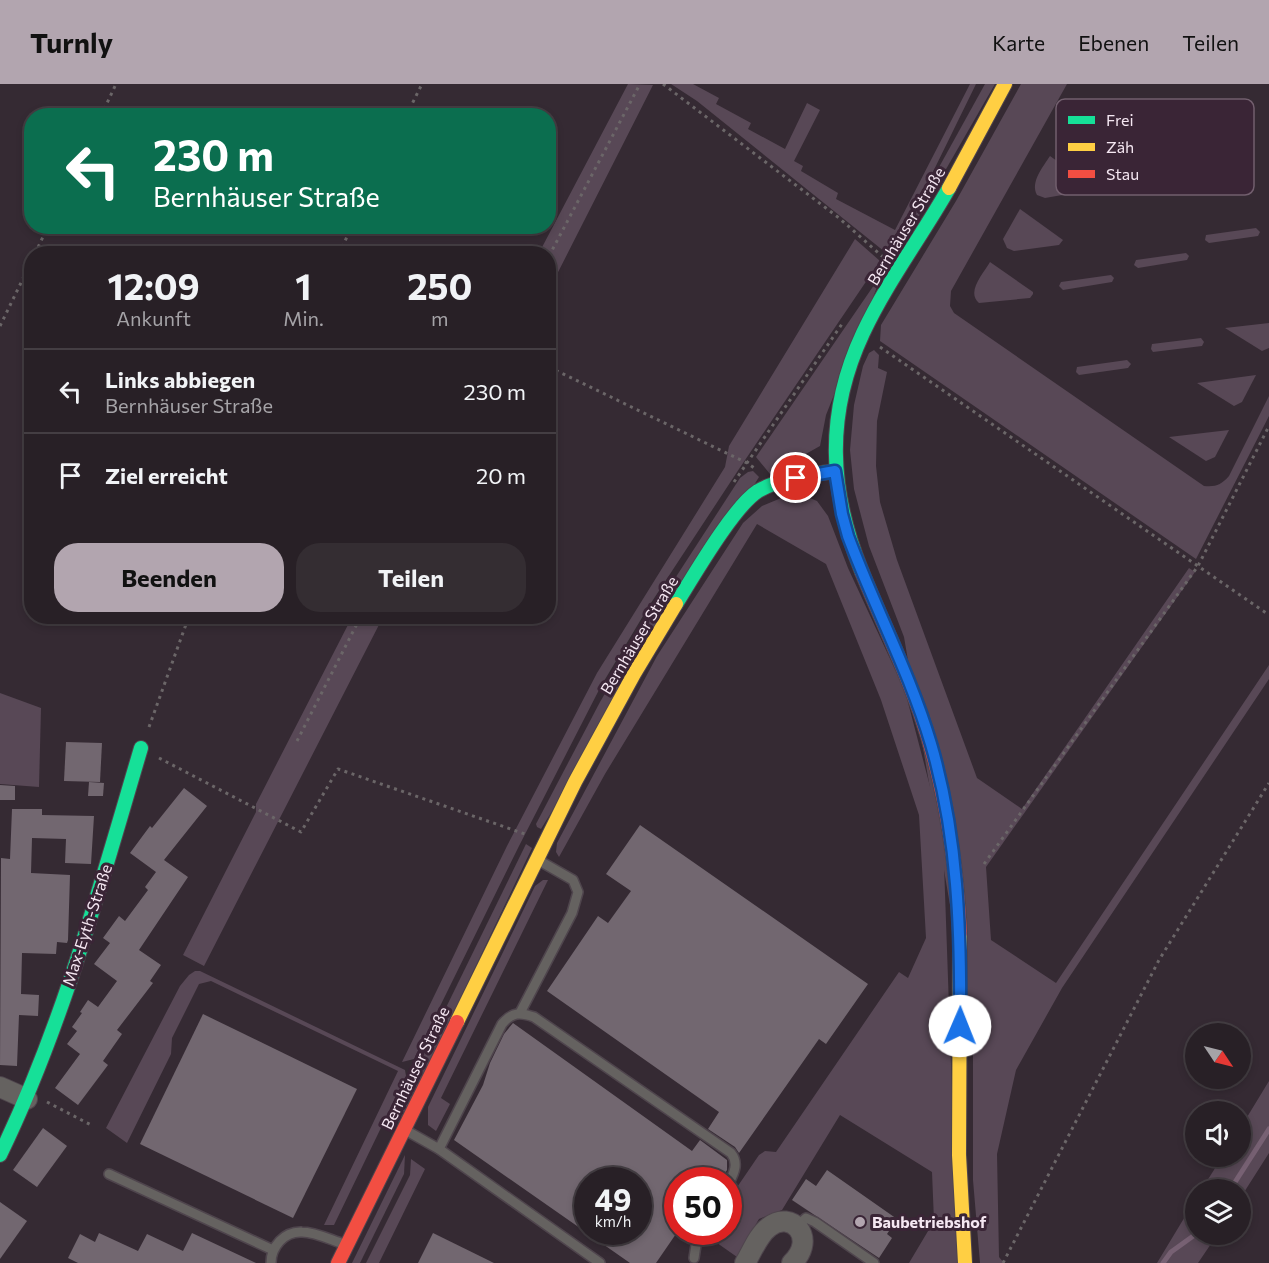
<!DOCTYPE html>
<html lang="de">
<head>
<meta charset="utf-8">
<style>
  body { margin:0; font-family:Commissioner,sans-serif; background:#342d32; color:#f1f3f6; height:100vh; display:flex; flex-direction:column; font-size:22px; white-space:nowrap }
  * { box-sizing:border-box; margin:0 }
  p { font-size:20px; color:#a5a3a7 }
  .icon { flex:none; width:33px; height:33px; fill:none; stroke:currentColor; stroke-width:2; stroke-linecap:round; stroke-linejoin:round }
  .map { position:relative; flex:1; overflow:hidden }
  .side { position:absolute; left:24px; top:162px; width:532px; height:378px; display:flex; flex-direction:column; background:#282026; border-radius:24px; box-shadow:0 3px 9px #0003,0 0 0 2px #443e43 }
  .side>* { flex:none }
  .hud { position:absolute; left:24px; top:24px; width:532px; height:126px; border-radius:24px; box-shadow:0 3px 9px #0003,0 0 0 2px #443e43; background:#0b6e4f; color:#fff; overflow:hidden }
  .needle { width:39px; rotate:125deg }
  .buttons { position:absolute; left:1185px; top:939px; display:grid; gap:12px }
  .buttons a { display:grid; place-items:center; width:66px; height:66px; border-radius:50%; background:#282026; box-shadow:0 3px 9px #0003,0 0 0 2px #443e43; font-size:30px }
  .speed { position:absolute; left:574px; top:1083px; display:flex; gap:12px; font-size:30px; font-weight:700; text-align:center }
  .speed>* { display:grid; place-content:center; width:78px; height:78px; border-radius:50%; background:#282026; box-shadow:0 3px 9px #0003,0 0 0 2px #443e43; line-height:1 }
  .speed small { font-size:15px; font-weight:400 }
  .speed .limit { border:9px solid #d22; background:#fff; color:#111 }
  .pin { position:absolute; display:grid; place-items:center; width:51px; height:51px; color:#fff; margin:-26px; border:3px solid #fff; border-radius:50%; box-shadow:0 2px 6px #0007 }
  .me { position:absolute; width:66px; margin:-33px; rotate:1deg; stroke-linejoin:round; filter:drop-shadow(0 0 4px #0008) }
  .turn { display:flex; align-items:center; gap:21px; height:126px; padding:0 30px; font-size:27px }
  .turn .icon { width:78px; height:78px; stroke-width:2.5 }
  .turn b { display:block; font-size:42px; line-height:51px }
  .eta { display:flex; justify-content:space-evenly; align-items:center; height:102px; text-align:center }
  .eta b { font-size:36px; font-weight:700; line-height:42px }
  .button { display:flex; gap:12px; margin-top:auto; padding:12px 30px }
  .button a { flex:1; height:69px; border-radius:24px; background:#b2a5af; color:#111; font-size:24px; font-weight:700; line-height:69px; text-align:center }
  .button a+a { background:#342d32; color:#f1f3f6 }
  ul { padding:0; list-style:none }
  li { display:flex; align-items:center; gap:18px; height:84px; padding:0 30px; border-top:2px solid #443e43 }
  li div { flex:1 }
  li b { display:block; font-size:22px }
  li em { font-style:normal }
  header { display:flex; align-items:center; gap:36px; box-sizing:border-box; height:84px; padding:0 30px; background:#b2a5af; color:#111 }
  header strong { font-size:28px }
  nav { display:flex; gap:33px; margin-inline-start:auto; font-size:21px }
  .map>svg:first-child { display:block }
</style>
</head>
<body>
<header>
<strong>Turnly</strong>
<nav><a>Karte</a><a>Ebenen</a><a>Teilen</a></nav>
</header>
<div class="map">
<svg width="1269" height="1179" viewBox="0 0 1269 1179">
  <rect width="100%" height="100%" fill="#352a33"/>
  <g fill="#584856">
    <path d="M628,0L653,1L549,206V170L539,169Z"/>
    <path d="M671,0H693L719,14L716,20L751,39L748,45L785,65L807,19L820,26L794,77L803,82L801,87L838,109L836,115L895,146L970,0H976L930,94L885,168L697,17Z"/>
    <path d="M985,0H995L896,172L891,170Z"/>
    <path d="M1021,0H1067L951,207L950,222L954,229L1204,402C1216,403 1221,401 1229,392L1269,312V332L1196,475L880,257L881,241L956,117Z"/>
    <path d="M1050,72L1093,103L1091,106L1045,114L1037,111C1030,98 1043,83 1050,72Z"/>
    <path d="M1020,125L1063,156L1059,161L1014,167L1007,164L1003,155Z"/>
    <path d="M1256,144L1260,148L1258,152L1209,159L1205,156L1206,151Z"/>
    <path d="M855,155L880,177L739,385L649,522L601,602L519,762L414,975L402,978L507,762L597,589L725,383L729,362Z"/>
    <path d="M1186,169L1189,172L1187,176L1138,184L1134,181L1136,176Z"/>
    <path d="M990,178L1033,208V210L1030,214L979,219C966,208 983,190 990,178Z"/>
    <path d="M883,188L826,331L820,362L770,390L756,373Z"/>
    <path d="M1111,191L1114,194L1112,198L1063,206L1059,202L1061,198Z"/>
    <path d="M1269,239V264L1262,267L1225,244Z"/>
    <path d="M1201,254L1204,258L1202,262L1153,268L1151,265L1152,260Z"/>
    <path d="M874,266L879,271L878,284L887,288L877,337L876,382L880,418L897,476L977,694L1022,725L1189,484L1195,488L986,783L991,856L1056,899L1269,581V595L1062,904L1016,986L997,1070L999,1173L1004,1179H980L973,1096V955L904,553L869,462L854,405L850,366L854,321L863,282L869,269Z"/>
    <path d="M1127,276L1131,280L1128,284L1079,291L1076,288L1077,283Z"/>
    <path d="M1256,291L1242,318L1234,322L1197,299Z"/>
    <path d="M1229,346L1215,373L1206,377L1169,353Z"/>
    <path d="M753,387L759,393L541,745L537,743L536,740L600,618L650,533L740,394L748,388Z"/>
    <path d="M786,412H805L817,417L828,432L848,484L905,607L943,752L958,1179H909L934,1137L932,1088L840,1031L782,1126L759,1135L737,1173L710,1154L707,1149L708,1148H729V1115L759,1071L765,1067L776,1068L899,888L908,894L926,854L919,731L881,616L826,480L757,440L605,690L559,773L556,768L557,759L657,572L743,439L762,422Z"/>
    <path d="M352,533H383L204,882L183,871L256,728V720Z"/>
    <path d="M0,609L41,624L39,703L0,700Z"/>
    <path d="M526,760L532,764L401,1039L392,1034Z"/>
    <path d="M543,796H548L441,1014L450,1020L436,1047L428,1041V1023L535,802Z"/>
    <path d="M195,887H200L405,986L406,992L334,1141H324L398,987L211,897L199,900L172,954L171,970L127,1059L106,1044L180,902L189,891Z"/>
    <path d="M1269,997V1069L1241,1113L1240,1106L1202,1105L1222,1073L1240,1072L1241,1043Z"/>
    <path d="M405,1071L404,1090L360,1179H352Z"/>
    <path d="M411,1075L425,1085L379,1179H366L410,1091Z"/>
    <path d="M1195,1116L1196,1150L1217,1151L1198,1179H1157Z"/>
  </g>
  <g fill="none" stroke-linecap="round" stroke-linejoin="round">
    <g stroke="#776173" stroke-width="5">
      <path d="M1230,1106L1269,1045"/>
      <path d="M1163,1179L1171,1168L1196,1150"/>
    </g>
  </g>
  <g fill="#726770" fill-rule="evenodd">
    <path d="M66,658L102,659L100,698L64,697Z"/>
    <path d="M89,698L104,699L103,712H88Z"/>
    <path d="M0,701L15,702V716H0Z"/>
    <path d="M184,704L207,722L164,776L188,793L139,866L161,881L150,897L153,899L117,946L122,950L103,977L108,981L78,1021L55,1004L80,970L67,960L77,947L72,943L82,929L80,928L88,916L98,923L117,897L94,880L110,859L103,854L119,832L125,837L148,806L145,803L156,788L130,769L150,742L152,744Z"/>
    <path d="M12,725H42V731L94,732L91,780L65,779L66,755L32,754L31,789L70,791L68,856L67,859L57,858L56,870L22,869L21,910L39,911L38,932L19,931L17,982L0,981L1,774L10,775Z"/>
    <path d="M640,741L868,900L826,960L819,955L739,1069L735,1063L708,1045L719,1028L547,907L598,832L608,839L631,807L606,790Z"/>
    <path d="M203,930L357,1005L293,1134L140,1060Z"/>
    <path d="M513,939L692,1067L700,1056L727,1076V1086L721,1096H678V1147L656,1179H630L454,1056L483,1001L490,979L504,950ZM588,1096H639V1148H588Z"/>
    <path d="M43,1044L67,1062L37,1103L13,1086Z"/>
    <path d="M827,1086L897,1135L887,1150L892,1154L879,1174L792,1116L806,1095L816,1102Z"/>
    <path d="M0,1118L27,1137L0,1175Z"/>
    <path d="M99,1149L138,1167L147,1150L183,1167L192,1149L256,1179H78L68,1174L80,1150L95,1158Z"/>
    <path d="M433,1149L494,1179H418Z"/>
  </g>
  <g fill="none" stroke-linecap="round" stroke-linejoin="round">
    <defs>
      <g id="lane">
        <path d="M520,929L572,829L578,808L573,796L538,776"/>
        <path d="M407,1047L439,1065L600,1179"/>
        <path d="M439,1065L502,940C512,928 520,928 534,933L731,1069C739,1079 734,1089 729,1099"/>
        <path d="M109,1090L273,1166"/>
        <path d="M796,1143L806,1134L815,1138L874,1179"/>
        <path d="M694,1174L698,1148"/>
        <path d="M271,1179C271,1163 284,1147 302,1148C315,1148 331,1156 344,1160"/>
      </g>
      <g id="street">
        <path d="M0,1003L27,1015"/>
        <path d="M745,1179C752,1168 758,1151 769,1143C791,1125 818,1154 792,1179"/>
      </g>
      <g id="fast">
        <path d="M862,488C829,407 825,330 863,249C887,198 921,153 949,104"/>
        <path d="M676,520C693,493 733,423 758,407C781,394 810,391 835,387"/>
        <path d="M0,1071C63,941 100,802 141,664"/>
      </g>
      <g id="slow">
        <path d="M949,104L1005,0"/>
        <path d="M960,849L959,1071L965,1179"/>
        <path d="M457,938L575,698L634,590L676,520"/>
      </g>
      <g id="jam">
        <path d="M862,488C881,535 903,580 920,628C945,700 956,773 960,849"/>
        <path d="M338,1179L457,938"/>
      </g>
    </defs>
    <use href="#lane" stroke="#4f454d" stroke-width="12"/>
    <use href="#street" stroke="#4f454d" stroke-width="22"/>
    <use href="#fast" stroke="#4f454d" stroke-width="16"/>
    <use href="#slow" stroke="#4f454d" stroke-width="16"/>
    <use href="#jam" stroke="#4f454d" stroke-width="16"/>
    <g stroke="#6b6668" stroke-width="3" stroke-dasharray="3 4.5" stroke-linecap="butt">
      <path d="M663,0L839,134L883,173"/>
      <path d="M101,32L116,0"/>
      <path d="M406,32L422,0"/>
      <path d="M35,170L48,142"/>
      <path d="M339,170L352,142"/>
      <path d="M549,172L640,0"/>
      <path d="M0,242L32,176"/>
      <path d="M880,263L1269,531"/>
      <path d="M549,283L747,379L757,386"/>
      <path d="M734,398L842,240"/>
      <path d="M149,643L189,532"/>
      <path d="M297,657L361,532"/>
      <path d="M159,674L301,748L338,685L525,750"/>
      <path d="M984,780L1198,482L1269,342"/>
      <path d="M47,1018L93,1042"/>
      <path d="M1003,1179L1159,876L1269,699"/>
    </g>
    <use href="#lane" stroke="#656260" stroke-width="9"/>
    <use href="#street" stroke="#656260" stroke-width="20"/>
    <use href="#fast" stroke="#16e098" stroke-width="14"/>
    <use href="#slow" stroke="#ffcf43" stroke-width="14"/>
    <use href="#jam" stroke="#f24e42" stroke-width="14"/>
  </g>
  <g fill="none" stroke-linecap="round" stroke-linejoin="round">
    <defs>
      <path id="route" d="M796,394L835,387L842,430L848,452C874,522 910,589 931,660C958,752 961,847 960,942"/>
    </defs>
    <use href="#route" stroke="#114b97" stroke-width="15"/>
    <use href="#route" stroke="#1a73e8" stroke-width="10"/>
  </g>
  <circle fill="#b2a5af" stroke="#3a2536" stroke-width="2" cx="860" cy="1138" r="6"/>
  <g text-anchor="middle" stroke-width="6" stroke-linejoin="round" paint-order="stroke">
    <g font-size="16" fill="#f5e7f2" stroke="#3a2536">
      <text transform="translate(906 142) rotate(-59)" y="6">Bernhäuser Straße</text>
      <text transform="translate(639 551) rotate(-59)" y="6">Bernhäuser Straße</text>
      <text transform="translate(87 841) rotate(-72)" y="6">Max-Eyth-Straße</text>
      <text transform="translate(415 984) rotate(-64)" y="6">Bernhäuser Straße</text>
    </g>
    <g font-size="16" font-weight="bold" fill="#f5e7f2" stroke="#3a2536" text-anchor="start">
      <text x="872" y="1144">Baubetriebshof</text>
    </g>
  </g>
  <rect x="1056" y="15" width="198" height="96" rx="9" fill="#3a2536" stroke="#725f6e" stroke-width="1.5"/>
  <rect x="1068" y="32" width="27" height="8" fill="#16e098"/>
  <rect x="1068" y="59" width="27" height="8" fill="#ffcf43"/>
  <rect x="1068" y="86" width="27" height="8" fill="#f24e42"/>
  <g font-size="16" fill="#f5e7f2">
    <text x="1106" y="42">Frei</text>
    <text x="1106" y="69">Zäh</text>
    <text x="1106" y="96">Stau</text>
  </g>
</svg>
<div class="buttons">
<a><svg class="needle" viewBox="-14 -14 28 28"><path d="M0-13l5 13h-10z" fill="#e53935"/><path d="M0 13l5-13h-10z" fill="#a5a3a7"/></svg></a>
<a><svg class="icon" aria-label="sound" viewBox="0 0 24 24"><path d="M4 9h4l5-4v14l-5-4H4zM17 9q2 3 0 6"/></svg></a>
<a><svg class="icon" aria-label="layers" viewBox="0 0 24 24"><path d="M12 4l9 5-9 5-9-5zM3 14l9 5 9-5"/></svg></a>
</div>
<div class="speed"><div>49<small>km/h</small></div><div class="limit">50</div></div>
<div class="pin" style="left:796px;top:394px;background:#d93025"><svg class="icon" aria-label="arrive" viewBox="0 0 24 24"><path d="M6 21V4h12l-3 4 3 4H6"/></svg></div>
<svg class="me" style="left:960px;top:942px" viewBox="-20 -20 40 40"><circle r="19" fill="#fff"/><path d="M0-13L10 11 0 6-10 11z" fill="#1a73e8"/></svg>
<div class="hud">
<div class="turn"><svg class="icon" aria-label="left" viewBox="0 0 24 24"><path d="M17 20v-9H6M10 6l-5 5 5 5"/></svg><div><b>230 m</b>Bernhäuser Straße</div></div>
</div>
<section class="side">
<div class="eta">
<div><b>12:09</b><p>Ankunft</p></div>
<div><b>1</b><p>Min.</p></div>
<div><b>250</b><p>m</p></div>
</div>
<ul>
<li><svg class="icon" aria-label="left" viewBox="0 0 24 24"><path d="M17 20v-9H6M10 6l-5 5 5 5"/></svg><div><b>Links abbiegen</b><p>Bernhäuser Straße</p></div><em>230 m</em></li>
<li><svg class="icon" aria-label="arrive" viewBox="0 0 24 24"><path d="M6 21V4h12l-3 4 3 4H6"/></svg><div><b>Ziel erreicht</b></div><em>20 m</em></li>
</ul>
<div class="button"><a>Beenden</a><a>Teilen</a></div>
</section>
</div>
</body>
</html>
